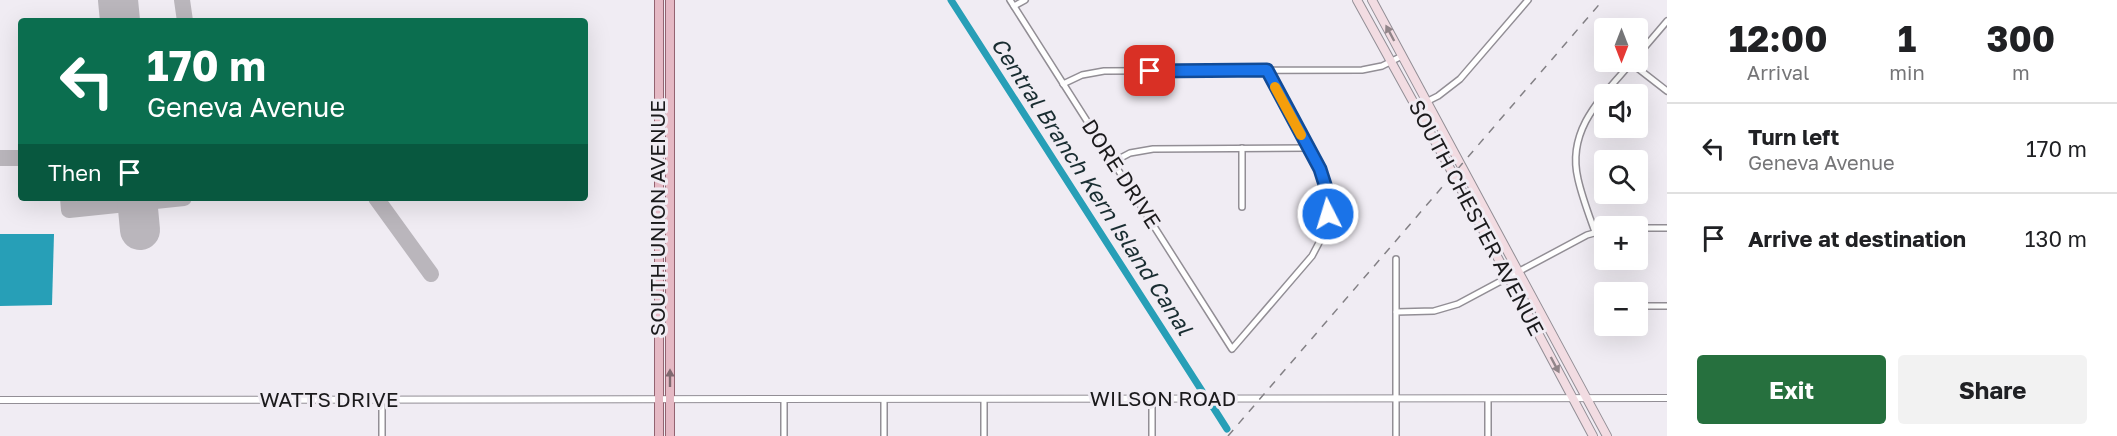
<!DOCTYPE html>
<html lang="en">
<head>
<meta charset="utf-8">
<style>
  body { margin:0; font-family:"Golos Text",sans-serif; background:#f2f2f2; color:#202124; height:100vh; display:flex; flex-direction:column; font-size:22px; white-space:nowrap }
  * { box-sizing:border-box; margin:0 }
  p { font-size:20px; color:#757577 }
  .icon { flex:none; width:33px; height:33px; fill:none; stroke:currentColor; stroke-width:2; stroke-linecap:round; stroke-linejoin:round }
  .map { position:relative; flex:1; overflow:hidden }
  .sheet { display:flex; flex-direction:column; background:#fff; width:450px }
  .sheet>* { flex:none }
  .guide { position:absolute; left:18px; top:18px; width:570px; height:183px; border-radius:6px; box-shadow:0 6px 24px #0002; background:#0b6e4f; color:#fff; overflow:hidden }
  .needle { width:39px; rotate:180deg }
  .controls { position:absolute; left:1594px; top:18px; display:grid; gap:12px }
  .controls a { display:grid; place-items:center; width:54px; height:54px; border-radius:6px; background:#fff; box-shadow:0 6px 24px #0002; font-size:30px }
  .pin { position:absolute; display:grid; place-items:center; width:51px; height:51px; color:#fff; margin:-26px; border-radius:12px; box-shadow:0 3px 9px #0006 }
  .me { position:absolute; width:66px; margin:-33px; rotate:355deg; stroke-linejoin:round; filter:drop-shadow(0 0 4px #0008) }
  .turn { display:flex; align-items:center; gap:21px; height:126px; padding:0 30px; font-size:27px }
  .turn .icon { width:78px; height:78px; stroke-width:2.5 }
  .turn b { display:block; font-size:42px; line-height:51px }
  .then { display:flex; align-items:center; height:57px; padding:0 30px; background:#0003; gap:12px; font-size:22px }
  .eta { display:flex; justify-content:space-evenly; align-items:center; height:102px; text-align:center }
  .eta b { font-size:36px; font-weight:700; line-height:42px }
  .button { display:flex; gap:12px; margin-top:auto; padding:12px 30px }
  .button a { flex:1; height:69px; border-radius:6px; background:#26703e; color:#fff; font-size:24px; font-weight:700; line-height:69px; text-align:center }
  .button a+a { background:#f2f2f2; color:#202124 }
  ul { padding:0; list-style:none }
  li { display:flex; align-items:center; gap:18px; height:90px; padding:0 30px; border-top:2px solid #e0e0e0 }
  li div { flex:1 }
  li b { display:block; font-size:22px }
  li em { font-style:normal }
  main { display:flex; flex:1; min-height:0 }
  .map>svg:first-child { display:block }
</style>
</head>
<body>
<main>
<div class="map">
<svg width="1667" height="436" viewBox="0 0 1667 436">
  <rect width="100%" height="100%" fill="#f0ecf3"/>
  <path fill="#279fb7" d="M0,234H54L52,305L0,306Z"/>
  <g fill="none" stroke-linecap="round" stroke-linejoin="round">
    <g stroke="#279fb7" stroke-width="7">
      <path d="M951,0L1202,391"/>
      <path d="M1213,407L1227,429"/>
    </g>
    <g stroke="#bab6bc" stroke-width="16">
      <path d="M182,0L185,21"/>
      <path d="M0,158H21"/>
      <path d="M68,198L69,210L184,198"/>
      <path d="M376,198L431,274"/>
    </g>
    <g stroke="#bab6bc" stroke-width="40">
      <path d="M118,0L120,21"/>
      <path d="M137,198L140,230"/>
    </g>
    <defs>
      <g id="minor">
        <path d="M1010,0L1232,349L1312,256L1322,237L1328,214L1327,191L1320,169L1267,71"/>
        <path d="M1014,6L1025,0"/>
        <path d="M1638,55L1667,21"/>
        <path d="M1631,63L1667,91"/>
        <path d="M1063,84L1082,75L1104,71L1362,70L1382,66L1402,56"/>
        <path d="M1416,107L1438,96L1460,79L1528,0"/>
        <path d="M1242,148V207"/>
        <path d="M1113,162L1130,153L1153,149L1309,148"/>
        <path d="M1638,228H1667"/>
        <path d="M1595,232C1589,215 1582,197 1578,179C1566,129 1603,96 1632,62"/>
        <path d="M1396,259V436"/>
        <path d="M1638,306H1667"/>
        <path d="M1396,312L1434,311L1458,304L1587,235L1605,230"/>
        <path d="M784,399V436"/>
        <path d="M382,400V436"/>
        <path d="M884,436V399"/>
        <path d="M984,436V399"/>
        <path d="M1152,436V399"/>
        <path d="M1488,436V399"/>
      </g>
      <path id="tertiary" d="M0,400L1667,398"/>
      <g id="secondary">
        <path d="M1357,0L1453,174L1593,436"/>
        <path d="M1372,0L1607,436"/>
      </g>
      <g id="primary">
        <path d="M659,436V0"/>
        <path d="M670,436V0"/>
      </g>
    </defs>
    <use href="#minor" stroke="#928e95" stroke-width="8"/>
    <use href="#tertiary" stroke="#928e95" stroke-width="8"/>
    <use href="#secondary" stroke="#928e95" stroke-width="10"/>
    <use href="#primary" stroke="#936370" stroke-width="10"/>
    <use href="#minor" stroke="#fff" stroke-width="5"/>
    <use href="#tertiary" stroke="#fff" stroke-width="6"/>
    <use href="#secondary" stroke="#f2dce2" stroke-width="8"/>
    <use href="#primary" stroke="#e5b9c4" stroke-width="8"/>
    <path stroke="#838085" stroke-width="1.5" stroke-dasharray="8 8" stroke-linecap="butt" d="M1228,436L1603,0"/>
  </g>
  <defs><path id="oneway-solid" d="M-6-.8H1V-3.2L6.5 0L1 3.2V.8H-6Z" transform="scale(1.5)"/></defs>
  <g fill="#918589">
    <use href="#oneway-solid" transform="translate(1390 33) rotate(-118)"/>
    <use href="#oneway-solid" transform="translate(1555 365) rotate(62)"/>
  </g>
  <use fill="#806a70" href="#oneway-solid" transform="translate(670 378) rotate(-90)"/>
  <g fill="none" stroke-linecap="round" stroke-linejoin="round">
    <defs>
      <path id="route" d="M1150,71L1267,70L1320,169L1327,191L1328,214"/>
    </defs>
    <use href="#route" stroke="#114b97" stroke-width="15"/>
    <use href="#route" stroke="#1a73e8" stroke-width="10"/>
    <path stroke="#f59e0b" stroke-width="10" d="M1275,87L1301,135"/>
  </g>
  <g text-anchor="middle" stroke-width="6" stroke-linejoin="round" paint-order="stroke">
    <g font-size="21" fill="#1b1a1c" stroke="#f0ecf3">
      <text transform="translate(1121 174) rotate(57)" y="7">DORE DRIVE</text>
      <text transform="translate(658 218) rotate(-90)" y="7">SOUTH UNION AVENUE</text>
      <text transform="translate(1476 218) rotate(62)" y="7">SOUTH CHESTER AVENUE</text>
      <text x="1163" y="406">WILSON ROAD</text>
      <text x="329" y="407">WATTS DRIVE</text>
    </g>
    <g font-size="22" font-style="italic" fill="#192d31" stroke="#f0ecf3">
      <text transform="translate(1092 186) rotate(57)" y="8">Central Branch Kern Island Canal</text>
    </g>
  </g>
</svg>
<div class="controls">
<a><svg class="needle" viewBox="-14 -14 28 28"><path d="M0-13l5 13h-10z" fill="#e53935"/><path d="M0 13l5-13h-10z" fill="#757577"/></svg></a>
<a><svg class="icon" aria-label="sound" viewBox="0 0 24 24"><path d="M4 9h4l5-4v14l-5-4H4zM17 9q2 3 0 6"/></svg></a>
<a><svg class="icon" aria-label="search" viewBox="0 0 24 24"><circle cx="10" cy="10" r="6"/><path d="M15 15l6 6"/></svg></a>
<a>+</a>
<a>−</a>
</div>
<div class="pin" style="left:1150px;top:71px;background:#d93025"><svg class="icon" aria-label="arrive" viewBox="0 0 24 24"><path d="M6 21V4h12l-3 4 3 4H6"/></svg></div>
<svg class="me" style="left:1328px;top:214px" viewBox="-20 -20 40 40"><circle r="17" fill="#1a73e8" stroke="#fff" stroke-width="3"/><path d="M0-11L8 9 0 5-8 9z" fill="#fff"/></svg>
<div class="guide">
<div class="turn"><svg class="icon" aria-label="left" viewBox="0 0 24 24"><path d="M17 20v-9H6M10 6l-5 5 5 5"/></svg><div><b>170 m</b>Geneva Avenue</div></div>
<div class="then">Then<svg class="icon" aria-label="arrive" viewBox="0 0 24 24"><path d="M6 21V4h12l-3 4 3 4H6"/></svg></div>
</div>
</div>
<section class="sheet">
<div class="eta">
<div><b>12:00</b><p>Arrival</p></div>
<div><b>1</b><p>min</p></div>
<div><b>300</b><p>m</p></div>
</div>
<ul>
<li><svg class="icon" aria-label="left" viewBox="0 0 24 24"><path d="M17 20v-9H6M10 6l-5 5 5 5"/></svg><div><b>Turn left</b><p>Geneva Avenue</p></div><em>170 m</em></li>
<li><svg class="icon" aria-label="arrive" viewBox="0 0 24 24"><path d="M6 21V4h12l-3 4 3 4H6"/></svg><div><b>Arrive at destination</b></div><em>130 m</em></li>
</ul>
<div class="button"><a>Exit</a><a>Share</a></div>
</section>
</main>
</body>
</html>
